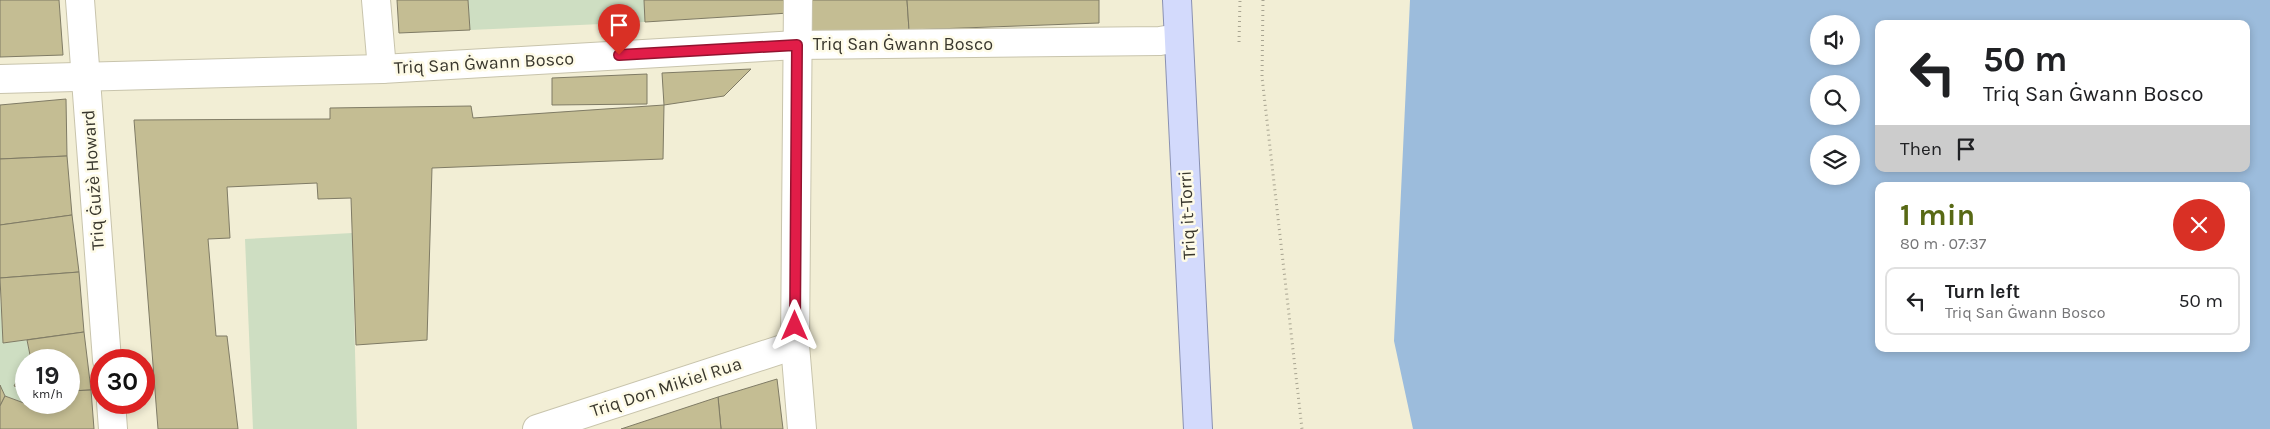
<!DOCTYPE html>
<html lang="en">
<head>
<meta charset="utf-8">
<style>
  body { margin:0; font-family:Karla,sans-serif; background:#f6f6f6; color:#202124; height:100vh; display:flex; flex-direction:column; font-size:19px; white-space:nowrap }
  * { box-sizing:border-box; margin:0 }
  p { font-size:16px; color:#757577 }
  .icon { flex:none; width:28px; height:28px; fill:none; stroke:currentColor; stroke-width:2; stroke-linecap:round; stroke-linejoin:round }
  .map { position:relative; flex:1; overflow:hidden }
  .details { position:absolute; left:1875px; top:182px; width:375px; height:170px; display:flex; flex-direction:column; background:#fff; border-radius:10px; box-shadow:0 2px 8px #0003 }
  .details>* { flex:none }
  .guide { position:absolute; left:1875px; top:20px; width:375px; height:152px; border-radius:10px; box-shadow:0 2px 8px #0003; background:#fff; color:#202124; overflow:hidden }
  .tools { position:absolute; left:1810px; top:15px; display:grid; gap:10px }
  .tools a { display:grid; place-items:center; width:50px; height:50px; border-radius:50%; background:#fff; box-shadow:0 2px 8px #0003; font-size:25px }
  .speed { position:absolute; left:15px; top:349px; display:flex; gap:10px; font-size:25px; font-weight:700; text-align:center }
  .speed>* { display:grid; place-content:center; width:65px; height:65px; border-radius:50%; background:#fff; box-shadow:0 2px 8px #0003; line-height:1 }
  .speed small { font-size:12px; font-weight:400 }
  .speed .limit { border:8px solid #d22; background:#fff; color:#111 }
  .pin { position:absolute; display:grid; place-items:center; width:42px; height:42px; color:#fff; margin:-51px -21px; border-radius:50% 50% 50% 0; rotate:-45deg; box-shadow:0 0 5px #0007 }
  .pin .icon { rotate:45deg }
  .me { position:absolute; width:55px; margin:-28px; rotate:0deg; stroke-linejoin:round; filter:drop-shadow(0 0 4px #0008) }
  .turn { display:flex; align-items:center; gap:18px; height:105px; padding:0 25px; font-size:22px }
  .turn .icon { width:65px; height:65px; stroke-width:2.5 }
  .turn b { display:block; font-size:35px; line-height:42px }
  .then { display:flex; align-items:center; height:48px; padding:0 25px; background:#0003; gap:10px; font-size:19px }
  .round { display:grid; place-items:center; flex:none; width:52px; height:52px; border-radius:26px; background:#f6f6f6 }
  .head { display:flex; align-items:center; justify-content:space-between; height:85px; padding:0 25px }
  h1 { font-size:30px; font-weight:700; line-height:38px; color:#586915 }
  ul { padding:0; list-style:none }
  li { display:flex; align-items:center; gap:15px; height:68px; margin:0 10px 8px; padding:0 15px; border:2px solid #e0e0e0; border-radius:10px }
  li div { flex:1 }
  li b { display:block; font-size:19px }
  li em { font-style:normal }
  .map>svg:first-child { display:block }
</style>
</head>
<body>
<div class="map">
<svg width="2270" height="429" viewBox="0 0 2270 429">
  <rect width="100%" height="100%" fill="#f2eed5"/>
  <g fill="#cedec2">
    <path d="M468,0H644L645,22L470,30Z"/>
    <path d="M352,233L357,429H253L245,239Z"/>
    <path d="M0,293L3,343L27,340L31,360H26V368H24L14,386L26,390V402L33,403L32,406L5,396L0,385Z"/>
  </g>
  <path fill="#9cbcdc" fill-rule="evenodd" d="M1410,0H2270V429H1413L1394,341ZM1819,24H1851V56H1819ZM1879,24H2246V169H1879ZM1819,84H1851V116H1819ZM1819,144H1851V176H1819ZM1879,186H2246V349H1879Z"/>
  <g fill="#c4bd93" stroke="#7f7b65">
    <path d="M0,0H59L63,55L0,57Z"/>
    <path d="M397,0H468L470,30L399,33Z"/>
    <path d="M644,0H790L789,13L645,22Z"/>
    <path d="M811,0H907L909,30L811,32Z"/>
    <path d="M907,0H1099V23L909,30Z"/>
    <path d="M751,69L724,96L664,105L662,73Z"/>
    <path d="M647,74V104L552,105V78Z"/>
    <path d="M66,99L67,156L0,159V105Z"/>
    <path d="M664,105L663,159L432,168L427,340L356,345L351,198L318,199L317,183L227,187L230,238L208,239L216,336H227L238,429H158L134,120L330,119V108L471,106L473,118Z"/>
    <path d="M67,156L72,215L0,225V159Z"/>
    <path d="M72,215L79,272L0,278V225Z"/>
    <path d="M79,272L84,332L3,343L0,278Z"/>
    <path d="M84,332L91,390L69,391V360H31L27,340Z"/>
    <path d="M24,368H26V390L14,386Z"/>
    <path d="M777,379L783,429H721L718,397Z"/>
    <path d="M0,385L5,396L0,406Z"/>
    <path d="M91,390L94,429H0V406L5,396L32,406L33,402H69V391Z"/>
    <path d="M718,397L721,429H621Z"/>
  </g>
  <g fill="none" stroke-linecap="round" stroke-linejoin="round">
    <defs>
      <g id="minor">
        <path d="M80,0L107,360"/>
        <path d="M376,0L382,69"/>
        <path d="M798,0L795,345L802,429"/>
        <path d="M0,79L382,69L797,45L1160,41L1177,38"/>
        <path d="M111,402L113,429"/>
        <path d="M537,429L795,345"/>
      </g>
      <path id="major" d="M1177,0L1198,429"/>
    </defs>
    <use href="#minor" stroke="#c8c4ac" stroke-width="30"/>
    <use href="#major" stroke="#8a91b2" stroke-width="30"/>
    <g stroke="#a8a491" stroke-width="3" stroke-dasharray="1 4" stroke-linecap="butt">
      <path d="M1263,0L1262,77L1302,429"/>
      <path d="M1239,42L1240,0"/>
    </g>
    <use href="#minor" stroke="#fff" stroke-width="28"/>
    <use href="#major" stroke="#d3dafc" stroke-width="28"/>
  </g>
  <g fill="none" stroke-linecap="round" stroke-linejoin="round">
    <defs>
      <path id="route" d="M619,55L797,45L795,326"/>
    </defs>
    <use href="#route" stroke="#92132f" stroke-width="12"/>
    <use href="#route" stroke="#e11d48" stroke-width="9"/>
  </g>
  <g text-anchor="middle" stroke-width="5" stroke-linejoin="round" paint-order="stroke">
    <g font-size="18" fill="#39372d" stroke="#fefbe7">
      <text x="903" y="50">Triq San Ġwann Bosco</text>
      <text transform="translate(484 63) rotate(-3)" y="6">Triq San Ġwann Bosco</text>
      <text transform="translate(93 180) rotate(-94)" y="6">Triq Ġużè Howard</text>
      <text transform="translate(1187 215) rotate(-93)" y="6">Triq it-Torri</text>
      <text transform="translate(666 387) rotate(-18)" y="6">Triq Don Mikiel Rua</text>
    </g>
  </g>
</svg>
<div class="tools">
<a><svg class="icon" aria-label="sound" viewBox="0 0 24 24"><path d="M4 9h4l5-4v14l-5-4H4zM17 9q2 3 0 6"/></svg></a>
<a><svg class="icon" aria-label="search" viewBox="0 0 24 24"><circle cx="10" cy="10" r="6"/><path d="M15 15l6 6"/></svg></a>
<a><svg class="icon" aria-label="layers" viewBox="0 0 24 24"><path d="M12 4l9 5-9 5-9-5zM3 14l9 5 9-5"/></svg></a>
</div>
<div class="speed"><div>19<small>km/h</small></div><div class="limit">30</div></div>
<div class="pin" style="left:619px;top:55px;background:#d93025"><svg class="icon" aria-label="arrive" viewBox="0 0 24 24"><path d="M6 21V4h12l-3 4 3 4H6"/></svg></div>
<svg class="me" style="left:795px;top:326px" viewBox="-20 -20 40 40"><path d="M0-17L14 15 0 8-14 15z" fill="#e11d48" stroke="#fff" stroke-width="4"/></svg>
<div class="guide">
<div class="turn"><svg class="icon" aria-label="left" viewBox="0 0 24 24"><path d="M17 20v-9H6M10 6l-5 5 5 5"/></svg><div><b>50 m</b>Triq San Ġwann Bosco</div></div>
<div class="then">Then<svg class="icon" aria-label="arrive" viewBox="0 0 24 24"><path d="M6 21V4h12l-3 4 3 4H6"/></svg></div>
</div>
<section class="details">
<div class="head"><div><h1>1 min</h1><p>80 m · 07:37</p></div><a class="round" style="background:#d93025;color:#fff"><svg class="icon" aria-label="close" viewBox="0 0 24 24"><path d="M6 6l12 12M18 6L6 18"/></svg></a></div>
<ul>
<li><svg class="icon" aria-label="left" viewBox="0 0 24 24"><path d="M17 20v-9H6M10 6l-5 5 5 5"/></svg><div><b>Turn left</b><p>Triq San Ġwann Bosco</p></div><em>50 m</em></li>
</ul>
</section>
</div>
</body>
</html>
